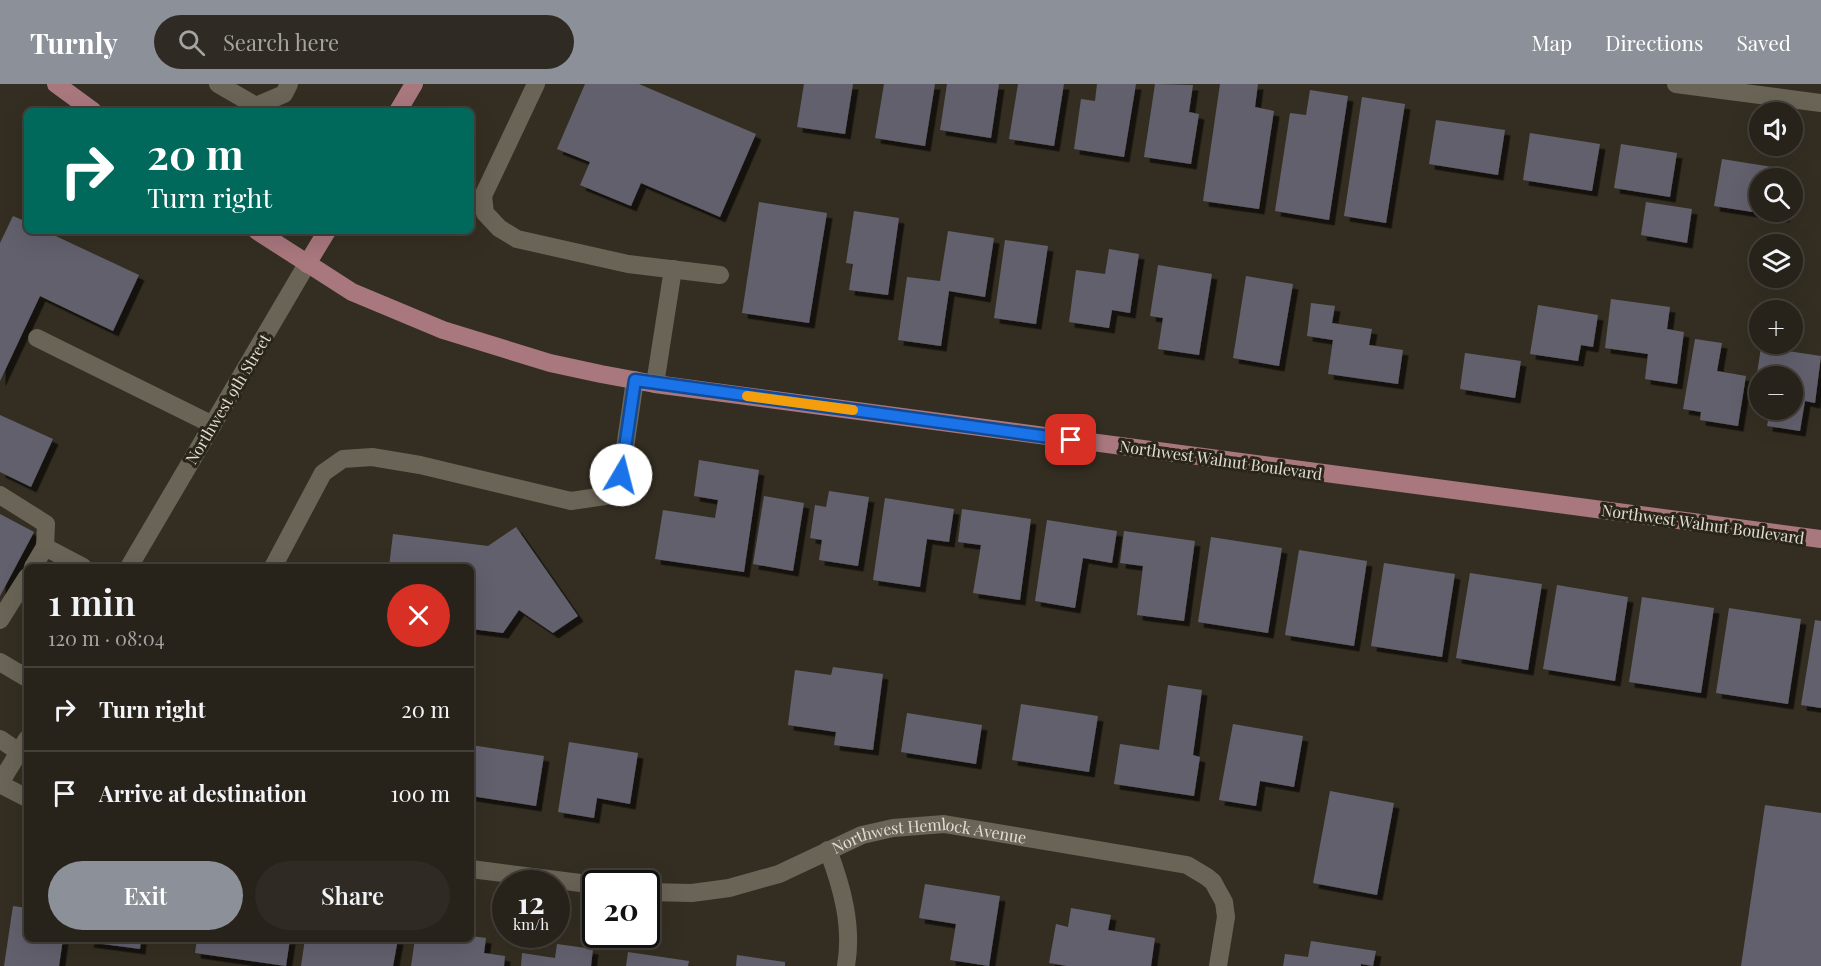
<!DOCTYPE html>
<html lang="en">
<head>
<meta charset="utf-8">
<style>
  body { margin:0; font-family:"Playfair Display",serif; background:#2f2a23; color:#f1f3f6; height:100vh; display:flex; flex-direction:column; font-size:22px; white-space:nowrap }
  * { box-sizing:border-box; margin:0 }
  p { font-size:20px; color:#a4a4a2 }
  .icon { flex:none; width:33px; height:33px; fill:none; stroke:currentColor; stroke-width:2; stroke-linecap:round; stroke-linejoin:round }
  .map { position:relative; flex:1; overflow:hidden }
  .side { position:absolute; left:24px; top:480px; width:450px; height:378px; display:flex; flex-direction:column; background:#27221a; border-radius:9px; box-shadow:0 6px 24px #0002,0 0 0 2px #433f39 }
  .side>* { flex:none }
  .banner { position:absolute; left:24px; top:24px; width:450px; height:126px; border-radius:9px; box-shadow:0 6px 24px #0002,0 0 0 2px #433f39; background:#00695c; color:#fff; overflow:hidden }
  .controls { position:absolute; left:1749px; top:18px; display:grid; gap:12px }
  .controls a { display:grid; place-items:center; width:54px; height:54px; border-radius:50%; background:#27221a; box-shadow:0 6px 24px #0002,0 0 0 2px #433f39; font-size:30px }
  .speed { position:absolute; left:492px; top:786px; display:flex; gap:12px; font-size:30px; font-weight:700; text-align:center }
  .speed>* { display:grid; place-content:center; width:78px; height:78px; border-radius:50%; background:#27221a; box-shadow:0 6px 24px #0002,0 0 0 2px #433f39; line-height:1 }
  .speed small { font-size:15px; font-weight:400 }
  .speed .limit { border:3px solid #111; border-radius:9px; background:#fff; color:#111 }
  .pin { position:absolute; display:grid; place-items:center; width:51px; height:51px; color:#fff; margin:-26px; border-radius:12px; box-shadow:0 3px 9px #0006 }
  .me { position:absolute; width:66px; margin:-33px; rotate:8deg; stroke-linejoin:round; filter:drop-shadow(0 0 4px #0008) }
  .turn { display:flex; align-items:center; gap:21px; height:126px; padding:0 24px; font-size:27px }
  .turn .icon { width:78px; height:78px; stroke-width:2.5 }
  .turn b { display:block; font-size:42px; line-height:51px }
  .round { display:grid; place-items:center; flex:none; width:63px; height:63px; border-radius:32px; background:#2f2a23 }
  .summary { display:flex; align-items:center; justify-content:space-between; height:102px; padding:0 24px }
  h1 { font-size:36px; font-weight:600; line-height:45px }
  .primary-button { display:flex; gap:12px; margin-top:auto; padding:12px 24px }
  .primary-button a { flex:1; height:69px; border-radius:36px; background:#8c9099; color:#fff; font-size:24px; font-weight:600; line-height:69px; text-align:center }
  .primary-button a+a { background:#2f2a23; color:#f1f3f6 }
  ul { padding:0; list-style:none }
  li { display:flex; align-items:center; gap:18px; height:84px; padding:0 24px; border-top:2px solid #433f39 }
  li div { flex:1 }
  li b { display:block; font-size:22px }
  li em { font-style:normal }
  header { display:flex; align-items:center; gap:36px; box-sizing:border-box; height:84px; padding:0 30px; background:#8c9099; color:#fff }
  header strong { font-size:28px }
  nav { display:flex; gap:33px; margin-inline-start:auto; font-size:21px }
  .search { width:420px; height:54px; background:#2f2a23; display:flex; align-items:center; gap:15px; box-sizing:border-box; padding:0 21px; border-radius:33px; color:#a4a4a2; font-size:22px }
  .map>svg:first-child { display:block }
</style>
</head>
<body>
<header>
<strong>Turnly</strong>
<div class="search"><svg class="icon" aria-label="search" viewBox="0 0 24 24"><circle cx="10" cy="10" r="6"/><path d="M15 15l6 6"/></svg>Search here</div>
<nav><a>Map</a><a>Directions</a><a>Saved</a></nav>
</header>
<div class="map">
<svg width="1821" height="882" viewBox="0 0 1821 882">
  <defs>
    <filter id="shadow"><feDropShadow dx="5.5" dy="5.5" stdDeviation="0" flood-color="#0009"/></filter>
  </defs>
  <rect width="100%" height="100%" fill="#342e22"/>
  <g fill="#62606d" filter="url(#shadow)">
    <path d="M585,0H639L756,50L720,133L641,99L631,122L580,101L590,78L557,65Z"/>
    <path d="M804,0H853L845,50L797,43Z"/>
    <path d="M884,0H935L925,62L875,54Z"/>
    <path d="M947,0H999L991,54L940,46Z"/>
    <path d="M1018,0H1064L1054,62L1009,55Z"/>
    <path d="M1097,0H1136L1124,73L1074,65L1081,15L1095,17Z"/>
    <path d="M1155,0L1193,1L1189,28L1199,30L1191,80L1144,73Z"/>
    <path d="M1220,0H1258L1255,23L1274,27L1259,125L1203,117Z"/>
    <path d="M1310,6L1348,12L1329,136L1275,127L1290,29L1306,31Z"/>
    <path d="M1362,13L1405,20L1386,139L1344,132Z"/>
    <path d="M1436,36L1505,46L1498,91L1429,80Z"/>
    <path d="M1530,49L1600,60L1592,107L1523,96Z"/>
    <path d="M1621,60L1677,69L1670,113L1614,104Z"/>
    <path d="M1722,75L1791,86L1790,94H1760V128H1785L1784,133L1714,122Z"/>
    <path d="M759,118L827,129L809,239L742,229Z"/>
    <path d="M1646,118L1692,125L1687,159L1641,151Z"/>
    <path d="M854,127L899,134L888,211L849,206L853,180L846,179Z"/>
    <path d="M13,132L27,138V147H45L139,191L113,247L40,212L0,297V159Z"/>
    <path d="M948,147L994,154L985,213L949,207L941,262L898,256L907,193L940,197Z"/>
    <path d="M1005,156L1048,162L1036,240L994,234Z"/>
    <path d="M1109,165L1139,170L1130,229L1112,226L1109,244L1069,238L1076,186L1105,190Z"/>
    <path d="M1158,181L1212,190L1199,271L1158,265L1163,234L1150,232Z"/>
    <path d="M1246,192L1293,200L1279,282L1233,274Z"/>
    <path d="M1611,215L1670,223L1667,245L1684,248L1677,300L1645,295L1648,270L1605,264Z"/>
    <path d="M1311,219L1335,222L1332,239L1372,245L1369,261L1403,266L1398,300L1328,290L1333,256L1307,252Z"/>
    <path d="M1538,221L1598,231L1593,263L1581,261L1578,277L1530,270Z"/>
    <path d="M1695,255L1722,259L1717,287L1746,292L1738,342L1700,336L1701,328L1683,325Z"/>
    <path d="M1761,263L1821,272L1815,319L1805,317L1800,347L1767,342L1770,326H1792V292H1760V311L1754,310Z"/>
    <path d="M1465,269L1521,277L1515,314L1460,305Z"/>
    <path d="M0,331L53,355L31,403L0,388Z"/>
    <path d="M699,376L759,386L744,488L655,475L663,426L715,434L718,416L694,412Z"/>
    <path d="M829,407L869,413L858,482L819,476L822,456L810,454L815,421L826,423Z"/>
    <path d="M764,412L804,419L793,487L753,480Z"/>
    <path d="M885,414L954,425L949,458L927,455L920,503L873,496Z"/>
    <path d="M962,425L1031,435L1020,516L973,509L981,461L958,458Z"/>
    <path d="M0,430L34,448L0,512Z"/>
    <path d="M1047,436L1117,447L1112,479L1083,474L1075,524L1035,517Z"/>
    <path d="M516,443L578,532L553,549L519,526L503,549L471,545V483H389L393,450L488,462Z"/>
    <path d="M1124,447L1195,457L1184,537L1137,531L1143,482L1120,479Z"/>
    <path d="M1211,453L1282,464L1268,549L1198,538Z"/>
    <path d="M1299,466L1367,477L1354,562L1285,551Z"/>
    <path d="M1384,479L1455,490L1442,573L1371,562Z"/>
    <path d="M1470,489L1542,500L1528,586L1456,574Z"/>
    <path d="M1557,501L1628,513L1615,597L1543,585Z"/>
    <path d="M1642,513L1714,524L1701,609L1629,598Z"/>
    <path d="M1729,524L1801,535L1788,620L1716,609Z"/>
    <path d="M1815,536L1821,537V624L1801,621Z"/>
    <path d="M833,583L883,590L873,666L834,661L836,648L788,641L795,586L831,591Z"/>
    <path d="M1168,601L1202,606L1193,671L1200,673L1194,712L1114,700L1120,660L1159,666Z"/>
    <path d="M1021,620L1098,632L1089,688L1012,676Z"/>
    <path d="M907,629L982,641L976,680L901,668Z"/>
    <path d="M1233,640L1303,652L1294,703L1260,697L1256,722L1219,716Z"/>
    <path d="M569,658L638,669L630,720L597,714L594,734L558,728Z"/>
    <path d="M471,661L544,672L536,722L471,712Z"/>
    <path d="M1330,707L1394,719L1377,811L1313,799Z"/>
    <path d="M1765,721L1821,729V882H1741Z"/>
    <path d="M925,800L1000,812L989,882L950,876L956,840L919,834Z"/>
    <path d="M13,822L27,824V855H63L59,882H4Z"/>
    <path d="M1071,824L1111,831L1108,846L1155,854L1151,882H1067L1049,879L1056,840L1068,843Z"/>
    <path d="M471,852L486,854L484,869L505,872L504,882H411L415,855H471Z"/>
    <path d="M89,855H141L140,865L88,858Z"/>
    <path d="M197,855H290L286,882L195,869Z"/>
    <path d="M305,855H398L393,882H301Z"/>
    <path d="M1311,857L1376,867L1373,882L1361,880V882H1283L1285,870L1308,873Z"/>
    <path d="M557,860L593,865L591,882H521L522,869L555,874Z"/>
    <path d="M628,868L689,877L688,882H626Z"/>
    <path d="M737,871L785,878V882H736Z"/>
  </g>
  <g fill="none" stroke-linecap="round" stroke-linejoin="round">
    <g stroke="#6a6457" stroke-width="18">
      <path d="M218,0L256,22L284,10L289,0"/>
      <path d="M536,0L483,112L485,129L499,144L517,155L628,180L720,191"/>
      <path d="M1676,0L1821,19"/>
      <path d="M37,254L213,341"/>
      <path d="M655,300L673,185"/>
      <path d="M0,411L46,440L45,463"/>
      <path d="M33,483L45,463L83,483"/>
      <path d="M129,483L307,180"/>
      <path d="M273,483L323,389L343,375L372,373L420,381L571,417L605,412L621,391L635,296"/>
      <path d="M0,536L27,493"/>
      <path d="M0,578L27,594"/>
      <path d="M0,655L19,668"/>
      <path d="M0,699L27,655"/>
      <path d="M0,700L27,714"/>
      <path d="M828,766C842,803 853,842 846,882"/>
      <path d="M471,785L596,801"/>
      <path id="s1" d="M646,808L692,809L729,804L779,790L862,751L893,744L944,740L1187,781L1207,793L1213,798L1224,818L1226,833L1218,882"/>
    </g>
    <g stroke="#a9777e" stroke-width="18">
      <path d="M56,0L93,27"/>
      <path d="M398,27L414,0"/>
      <path d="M257,147L352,208L443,246L550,279L601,290L655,300L1821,455"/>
      <path d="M307,180L327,147"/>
    </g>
  </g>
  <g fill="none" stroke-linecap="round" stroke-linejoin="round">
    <defs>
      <path id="route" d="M621,391L635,296L1071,356"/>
    </defs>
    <use href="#route" stroke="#114b97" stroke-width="15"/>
    <use href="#route" stroke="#1a73e8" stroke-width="10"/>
    <path stroke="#f59e0b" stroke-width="10" d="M747,312L853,326"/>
  </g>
  <g text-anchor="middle" stroke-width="6" stroke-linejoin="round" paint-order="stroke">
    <g font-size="16" fill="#e0ddd5" stroke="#2a2519">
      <text transform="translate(228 315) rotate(-59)" y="6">Northwest 9th Street</text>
      <text transform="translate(1221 376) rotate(8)" y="6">Northwest Walnut Boulevard</text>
      <text transform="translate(1703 440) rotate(8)" y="6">Northwest Walnut Boulevard</text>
      <text dy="6" stroke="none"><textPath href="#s1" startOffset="294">Northwest Hemlock Avenue</textPath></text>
    </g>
  </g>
</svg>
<div class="controls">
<a><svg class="icon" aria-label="sound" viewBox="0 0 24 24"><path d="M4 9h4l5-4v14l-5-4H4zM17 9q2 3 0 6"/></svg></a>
<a><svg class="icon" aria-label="search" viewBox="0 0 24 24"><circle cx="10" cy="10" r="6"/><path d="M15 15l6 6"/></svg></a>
<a><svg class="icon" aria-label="layers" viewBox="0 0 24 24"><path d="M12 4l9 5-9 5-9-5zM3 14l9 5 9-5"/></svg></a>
<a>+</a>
<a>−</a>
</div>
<div class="speed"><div>12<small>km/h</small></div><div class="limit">20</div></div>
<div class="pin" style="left:1071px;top:356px;background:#d93025"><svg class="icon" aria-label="arrive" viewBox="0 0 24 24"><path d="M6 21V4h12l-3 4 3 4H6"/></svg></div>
<svg class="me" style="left:621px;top:391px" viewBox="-20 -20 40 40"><circle r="19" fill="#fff"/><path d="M0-13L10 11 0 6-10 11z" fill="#1a73e8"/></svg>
<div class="banner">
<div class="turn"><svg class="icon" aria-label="right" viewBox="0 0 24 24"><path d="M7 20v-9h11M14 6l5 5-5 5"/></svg><div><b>20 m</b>Turn right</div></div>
</div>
<section class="side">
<div class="summary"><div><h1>1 min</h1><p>120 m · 08:04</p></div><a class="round" style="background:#d93025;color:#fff"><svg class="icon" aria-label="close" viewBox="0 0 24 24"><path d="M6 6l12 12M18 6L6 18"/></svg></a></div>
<ul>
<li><svg class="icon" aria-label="right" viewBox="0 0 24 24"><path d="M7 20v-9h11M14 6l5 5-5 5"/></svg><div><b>Turn right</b></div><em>20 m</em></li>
<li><svg class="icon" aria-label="arrive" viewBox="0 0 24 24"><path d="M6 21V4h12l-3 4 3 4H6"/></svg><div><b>Arrive at destination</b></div><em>100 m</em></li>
</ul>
<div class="primary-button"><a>Exit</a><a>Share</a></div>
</section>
</div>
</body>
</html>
